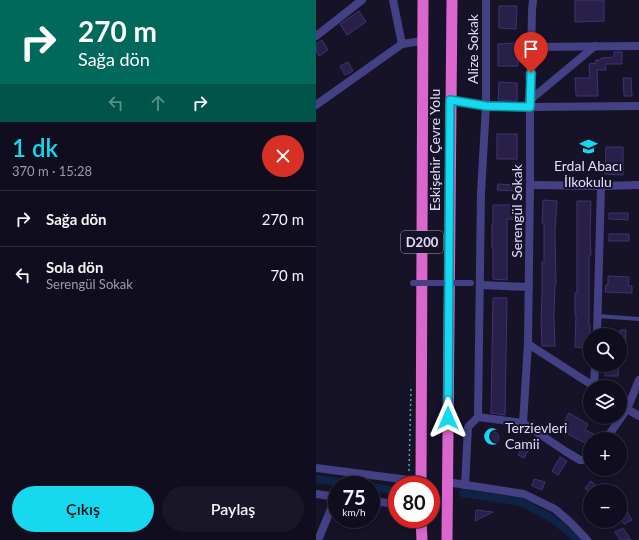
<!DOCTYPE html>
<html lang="tr">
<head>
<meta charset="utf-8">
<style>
  body { margin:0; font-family:Lato,sans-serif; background:#191727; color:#f1f3f6; height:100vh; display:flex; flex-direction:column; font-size:15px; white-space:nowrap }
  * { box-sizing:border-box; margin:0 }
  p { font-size:13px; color:#9c9ca4 }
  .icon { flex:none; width:22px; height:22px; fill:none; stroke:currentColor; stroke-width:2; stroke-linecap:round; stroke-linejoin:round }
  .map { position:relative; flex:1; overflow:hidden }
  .details { display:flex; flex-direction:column; background:#100e1e; width:316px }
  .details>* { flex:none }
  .guide { background:#00695c; color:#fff; overflow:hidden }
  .buttons { position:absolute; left:267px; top:328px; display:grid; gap:8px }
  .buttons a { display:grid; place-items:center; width:44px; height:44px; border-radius:50%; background:#100e1e; box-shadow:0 2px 6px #0003,0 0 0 1px #302e3c; font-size:20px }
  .speed { position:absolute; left:12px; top:476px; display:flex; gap:8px; font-size:20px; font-weight:700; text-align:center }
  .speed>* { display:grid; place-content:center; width:52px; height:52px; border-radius:50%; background:#100e1e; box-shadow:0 2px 6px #0003,0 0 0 1px #302e3c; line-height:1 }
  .speed small { font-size:10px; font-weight:400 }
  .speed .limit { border:6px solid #d22; background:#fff; color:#111 }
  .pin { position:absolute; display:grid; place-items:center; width:34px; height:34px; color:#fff; margin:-41px -17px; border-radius:50% 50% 50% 0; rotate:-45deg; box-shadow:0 0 4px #0007 }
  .pin .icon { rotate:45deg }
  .me { position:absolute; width:44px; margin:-22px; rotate:0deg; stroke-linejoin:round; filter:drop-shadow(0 0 3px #0008) }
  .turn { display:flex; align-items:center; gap:14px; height:84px; padding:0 12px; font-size:18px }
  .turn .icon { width:52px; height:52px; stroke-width:2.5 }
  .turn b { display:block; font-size:28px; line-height:34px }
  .lanes { display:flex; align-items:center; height:38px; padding:0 12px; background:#0003; justify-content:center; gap:20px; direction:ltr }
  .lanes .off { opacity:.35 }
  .round { display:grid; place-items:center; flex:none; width:42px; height:42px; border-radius:21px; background:#191727 }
  .summary { display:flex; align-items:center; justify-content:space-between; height:68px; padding:0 12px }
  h1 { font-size:24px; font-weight:600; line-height:30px; color:#16d9ef }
  .button { display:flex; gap:8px; margin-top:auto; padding:8px 12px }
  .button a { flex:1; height:46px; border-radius:24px; background:#16d9ef; color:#111; font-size:16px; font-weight:600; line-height:46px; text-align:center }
  .button a+a { background:#191727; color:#f1f3f6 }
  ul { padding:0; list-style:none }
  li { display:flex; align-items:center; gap:12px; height:56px; padding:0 12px; border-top:1px solid #302e3c }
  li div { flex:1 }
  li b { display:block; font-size:15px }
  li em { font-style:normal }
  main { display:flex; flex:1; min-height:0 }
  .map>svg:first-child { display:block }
</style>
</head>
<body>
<main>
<section class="details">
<div class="guide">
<div class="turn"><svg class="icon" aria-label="right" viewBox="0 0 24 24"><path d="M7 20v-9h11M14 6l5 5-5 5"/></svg><div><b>270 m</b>Sağa dön</div></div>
<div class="lanes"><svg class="icon off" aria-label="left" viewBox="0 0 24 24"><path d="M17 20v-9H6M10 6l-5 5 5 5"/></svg><svg class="icon off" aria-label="ahead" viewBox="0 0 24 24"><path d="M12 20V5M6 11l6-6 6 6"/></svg><svg class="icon" aria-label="right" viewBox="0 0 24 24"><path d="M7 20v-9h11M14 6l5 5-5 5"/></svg></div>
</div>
<div class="summary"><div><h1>1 dk</h1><p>370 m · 15:28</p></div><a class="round" style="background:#d93025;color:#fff"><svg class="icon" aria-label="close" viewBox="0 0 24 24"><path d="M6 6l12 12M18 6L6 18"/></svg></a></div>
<ul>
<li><svg class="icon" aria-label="right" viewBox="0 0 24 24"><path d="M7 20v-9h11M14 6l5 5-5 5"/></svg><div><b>Sağa dön</b></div><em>270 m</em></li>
<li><svg class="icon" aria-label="left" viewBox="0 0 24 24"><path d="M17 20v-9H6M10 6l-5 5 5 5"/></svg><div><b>Sola dön</b><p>Serengül Sokak</p></div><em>70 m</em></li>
</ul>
<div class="button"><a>Çıkış</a><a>Paylaş</a></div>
</section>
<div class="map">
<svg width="323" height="540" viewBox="0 0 323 540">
  <rect width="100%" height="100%" fill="#161228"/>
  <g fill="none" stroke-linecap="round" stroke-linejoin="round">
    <g stroke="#0f2345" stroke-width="8">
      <path d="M0,479L44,485"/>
      <path d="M55,487L81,491"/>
      <path d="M147,493L205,502L235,518L257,535L261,540"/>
    </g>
  </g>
  <g fill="#282048" stroke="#403372">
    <path d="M259,0H288V21L259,22Z"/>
    <path d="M183,6H201L200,29L183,28Z"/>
    <path d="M43,11L50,22L31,35L24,24Z"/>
    <path d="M6,40L12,50L3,56L0,51V44Z"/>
    <path d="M202,43V66H182V44Z"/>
    <path d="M298,52H306V64H290V70H281L282,96H260L259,78H274L273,64L280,63V60H285V58L298,57Z"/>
    <path d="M32,62L37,71L29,75L24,66Z"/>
    <path d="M307,78H315L316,96H308Z"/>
    <path d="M183,82L201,83V101L182,100Z"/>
    <rect x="181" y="134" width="20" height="25"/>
    <path d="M290,147H307V175L289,174Z"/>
    <path d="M182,184L201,185L200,191L181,190Z"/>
    <path d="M227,200L241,201L239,231L240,284H239L238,317L239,346H226L225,322L226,293V262H228V223H226Z"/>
    <path d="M261,201H275L274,233L275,255H273V325H274L273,348L259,347L260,315H259V293H261Z"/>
    <path d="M177,205H202V219H191V280L177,279V248H176V224H177Z"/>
    <path d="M293,213H312V220L293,219Z"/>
    <rect x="293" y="234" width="20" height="7"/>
    <path d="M292,276L313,277L312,286H316V293L289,292L290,285H292Z"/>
    <path d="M177,298H191L189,415L175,413Z"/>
    <path d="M304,330H310L309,361H304Z"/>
    <path d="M289,365H303L302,376H289Z"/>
    <path d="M253,413L272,424L269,430L278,434L271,444L244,430Z"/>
    <circle cx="176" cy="438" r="7"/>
    <path d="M210,440L216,444L208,458L202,455Z"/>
    <path d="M244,457L251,461L242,475L236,471Z"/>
    <path d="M218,479L229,482L226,490L216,486Z"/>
    <path d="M275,481L281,487L278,491H272L269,488Z"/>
    <path d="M160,510L177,512L159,521Z"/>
    <path d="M310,510L316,520L308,524L304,517V513Z"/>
    <path d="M307,528L315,540H304L299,532Z"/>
  </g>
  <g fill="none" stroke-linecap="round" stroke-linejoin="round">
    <path stroke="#39b3ac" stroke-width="1.5" stroke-dasharray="2 3" stroke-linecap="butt" d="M93,471L95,389"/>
    <path stroke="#434184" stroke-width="4" d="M282,316L323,319"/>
    <g stroke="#434184" stroke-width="8">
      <path d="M77,0L86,44"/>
      <path d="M0,36L46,0"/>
      <path d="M215,47L323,46"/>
      <path d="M134,100L170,105L214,107L323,106"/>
      <path d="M214,100L279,46"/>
      <path d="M0,105L86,44L106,41"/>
      <path d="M214,185L285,186L323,185"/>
      <path d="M164,285L213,287"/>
      <path d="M281,335L285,186"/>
      <path d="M212,344L279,387"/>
      <path d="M323,380L311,409L323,416"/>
      <path d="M278,386L279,365"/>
      <path d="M162,417L207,423L249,451L264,460H274"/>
      <path d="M207,423L212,344L214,185V107L216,10L217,0"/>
      <path d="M290,439L311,409L304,404"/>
      <path d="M0,468L93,480"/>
      <path d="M131,482L208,494L239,509L255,523L271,540"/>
      <path d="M149,485L152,427L162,417L165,193L170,105V0"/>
      <path d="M0,494L21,497"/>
      <path d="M55,501L81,504"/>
      <path d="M2,540L20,497"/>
    </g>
    <g stroke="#da66ce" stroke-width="11">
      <path d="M105,485L107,0"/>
      <path d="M105,519L106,540"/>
      <path d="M131,540L136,0"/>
    </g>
    <path stroke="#434184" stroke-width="6" d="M97,283H155"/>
  </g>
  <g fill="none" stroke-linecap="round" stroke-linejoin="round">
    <defs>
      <path id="route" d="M132,418L134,100L170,106L214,107L215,73"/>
    </defs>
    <use href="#route" stroke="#0e8d9b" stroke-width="10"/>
    <use href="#route" stroke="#16d9ef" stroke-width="7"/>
  </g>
  <defs>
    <symbol id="school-bare" viewBox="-9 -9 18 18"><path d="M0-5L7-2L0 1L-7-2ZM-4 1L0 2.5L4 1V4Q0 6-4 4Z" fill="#16d9ef" stroke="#161228" stroke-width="2.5" paint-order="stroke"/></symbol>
    <symbol id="mosque-bare" viewBox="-9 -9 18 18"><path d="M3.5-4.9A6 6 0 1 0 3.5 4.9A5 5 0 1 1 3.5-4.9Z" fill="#16d9ef" stroke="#161228" stroke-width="2.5" paint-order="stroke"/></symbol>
  </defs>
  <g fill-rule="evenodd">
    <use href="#school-bare" x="260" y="134" width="25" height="25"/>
    <use href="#mosque-bare" x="164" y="424" width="25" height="25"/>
  </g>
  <g text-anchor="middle" stroke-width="4" stroke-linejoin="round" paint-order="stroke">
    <rect fill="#161228" stroke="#a39fbd" stroke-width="1" x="85" y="231" width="42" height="22" rx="3"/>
    <g font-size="13" font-weight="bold" fill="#e0dcfd">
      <text x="106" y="247">D200</text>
    </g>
    <g font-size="14" fill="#e0dcfd" stroke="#161228">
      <text transform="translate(157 49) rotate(-90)" y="5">Alize Sokak</text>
      <text transform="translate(119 150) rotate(-90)" y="5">Eskişehir Çevre Yolu</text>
      <text transform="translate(201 211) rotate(-90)" y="5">Serengül Sokak</text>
    </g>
    <g font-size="14" fill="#e0dcfd" stroke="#161228">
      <text x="272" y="171">Erdal Abacı<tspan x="272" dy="16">İlkokulu</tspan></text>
      <text x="189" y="433" text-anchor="start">Terzievleri<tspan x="189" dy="16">Camii</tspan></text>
    </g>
  </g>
</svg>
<div class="buttons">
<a><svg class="icon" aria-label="search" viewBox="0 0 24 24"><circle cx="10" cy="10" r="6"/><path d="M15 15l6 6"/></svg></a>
<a><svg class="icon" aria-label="layers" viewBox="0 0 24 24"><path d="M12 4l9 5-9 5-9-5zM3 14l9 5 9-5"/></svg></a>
<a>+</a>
<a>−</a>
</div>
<div class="speed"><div>75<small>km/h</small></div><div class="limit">80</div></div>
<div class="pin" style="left:215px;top:73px;background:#d93025"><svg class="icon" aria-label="arrive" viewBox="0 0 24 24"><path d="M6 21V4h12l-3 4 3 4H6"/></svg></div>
<svg class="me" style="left:132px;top:418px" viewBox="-20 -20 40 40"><path d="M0-17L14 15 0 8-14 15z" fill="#16d9ef" stroke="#fff" stroke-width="4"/></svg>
</div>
</main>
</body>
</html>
